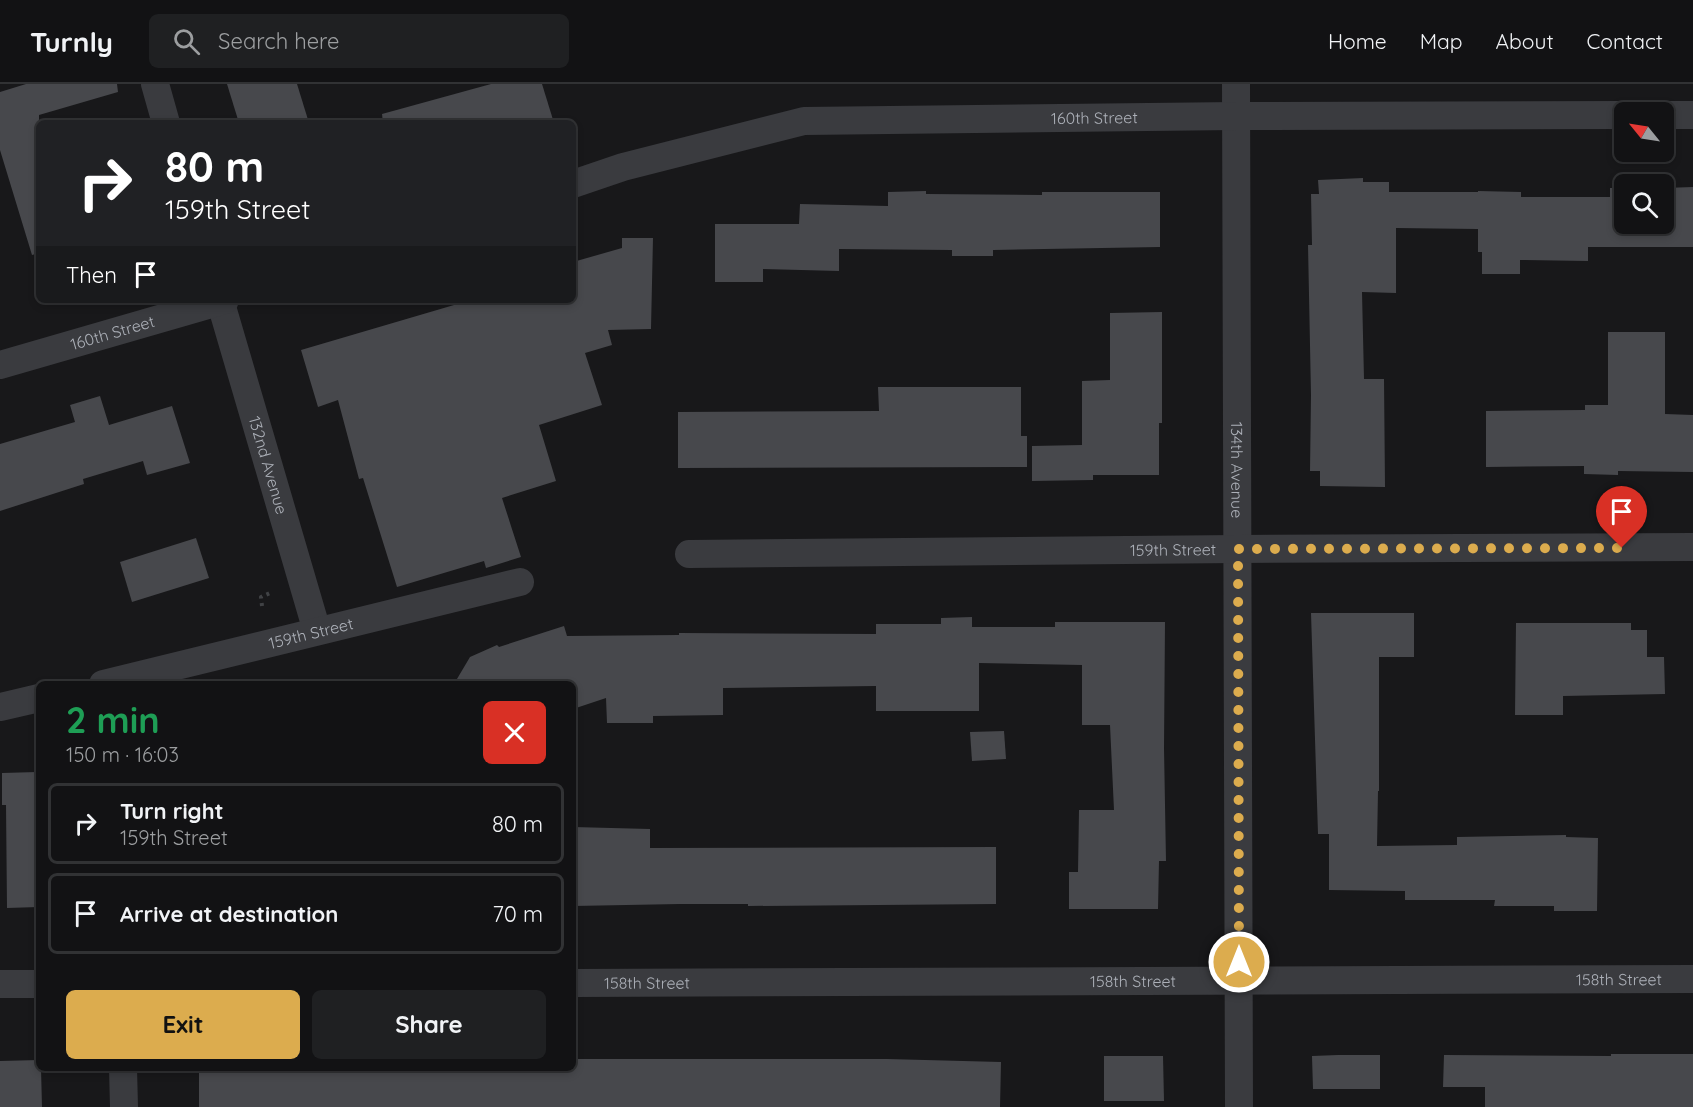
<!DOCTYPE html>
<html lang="en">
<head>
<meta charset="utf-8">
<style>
  body { margin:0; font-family:Quicksand,sans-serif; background:#1f2022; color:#f1f3f6; height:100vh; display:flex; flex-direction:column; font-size:22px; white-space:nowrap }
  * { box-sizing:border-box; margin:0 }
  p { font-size:20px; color:#9c9ea0 }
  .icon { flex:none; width:33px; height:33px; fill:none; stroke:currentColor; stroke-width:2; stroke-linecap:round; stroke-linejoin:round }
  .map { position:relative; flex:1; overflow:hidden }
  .panel { position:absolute; left:36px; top:597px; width:540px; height:390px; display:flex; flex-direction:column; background:#121214; border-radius:9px; box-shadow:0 3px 9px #0003,0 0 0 2px #313234 }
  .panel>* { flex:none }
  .hud { position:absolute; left:36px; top:36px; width:540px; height:183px; border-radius:9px; box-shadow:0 3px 9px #0003,0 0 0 2px #313234; background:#202124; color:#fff; overflow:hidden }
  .needle { width:39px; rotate:300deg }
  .tools { position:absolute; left:1614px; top:18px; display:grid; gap:12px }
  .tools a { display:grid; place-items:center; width:60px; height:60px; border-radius:9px; background:#121214; box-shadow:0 3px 9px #0003,0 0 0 2px #313234; font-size:30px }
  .pin { position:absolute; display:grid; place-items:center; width:51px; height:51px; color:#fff; margin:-62px -26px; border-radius:50% 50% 50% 0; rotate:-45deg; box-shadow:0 0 6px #0007 }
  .pin .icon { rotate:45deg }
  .me { position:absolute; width:66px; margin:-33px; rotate:0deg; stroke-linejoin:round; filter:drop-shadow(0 0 4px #0008) }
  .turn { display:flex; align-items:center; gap:21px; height:126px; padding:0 30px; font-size:27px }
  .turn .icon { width:78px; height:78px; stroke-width:2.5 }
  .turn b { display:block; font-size:42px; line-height:51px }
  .then { display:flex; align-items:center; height:57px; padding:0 30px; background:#0003; gap:12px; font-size:22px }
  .round { display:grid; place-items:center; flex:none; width:63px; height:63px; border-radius:9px; background:#1f2022 }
  .head { display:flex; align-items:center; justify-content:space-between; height:102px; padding:0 30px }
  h1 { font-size:36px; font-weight:800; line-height:45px; color:#1e9e55 }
  .button { display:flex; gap:12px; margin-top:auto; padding:12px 30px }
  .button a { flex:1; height:69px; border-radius:9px; background:#dcac4e; color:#111; font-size:24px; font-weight:800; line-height:69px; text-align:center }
  .button a+a { background:#1f2022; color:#f1f3f6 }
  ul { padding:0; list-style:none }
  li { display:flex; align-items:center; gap:18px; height:81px; margin:0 12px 9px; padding:0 18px; border:3px solid #313234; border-radius:9px }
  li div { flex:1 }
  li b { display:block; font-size:22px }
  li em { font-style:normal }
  header { display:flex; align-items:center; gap:36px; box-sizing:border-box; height:84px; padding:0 30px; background:#121214; border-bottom:2px solid #313234 }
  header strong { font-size:28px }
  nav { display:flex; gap:33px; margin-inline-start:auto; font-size:21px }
  .search { width:420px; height:54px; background:#1f2022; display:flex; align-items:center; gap:15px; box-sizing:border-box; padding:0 21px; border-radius:9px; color:#9c9ea0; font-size:22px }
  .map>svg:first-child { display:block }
</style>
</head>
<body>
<header>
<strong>Turnly</strong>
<div class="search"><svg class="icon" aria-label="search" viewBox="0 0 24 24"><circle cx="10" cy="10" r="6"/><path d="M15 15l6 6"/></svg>Search here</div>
<nav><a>Home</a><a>Map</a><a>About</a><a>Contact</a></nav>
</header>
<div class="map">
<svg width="1693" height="1023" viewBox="0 0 1693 1023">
  <rect width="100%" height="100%" fill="#18181a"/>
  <g fill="#47484c">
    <path d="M26,0H117L118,8L39,31V169L32,171L0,66V8Z"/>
    <path d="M227,0H297L309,39H239Z"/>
    <path d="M491,0H542L554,39H383L382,30Z"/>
    <path d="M1363,94V98H1389V108H1478V107L1521,108V113H1610V104H1624V140H1664V104L1693,103V163H1588V177L1520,176V190H1482V168H1478V145L1396,144V209L1362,208L1364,295H1384L1385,403L1320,402V387H1310L1311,311L1308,161H1312L1311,110H1319L1318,96Z"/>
    <path d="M926,107V110L1042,111V108H1160V163L993,166V172H952V166L839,165V187L763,185V198H715V140H799L800,120L888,122V108Z"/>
    <path d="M622,154H653L651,245L608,246L612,261L585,269L602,321L539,341L556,397L502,414L521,473L486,484L484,477L397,503L363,394L359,395L338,316L318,323L301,266L471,216H573V178L622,164Z"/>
    <path d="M1162,228V339H1159V391H1093V396L1032,397V362L1082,361V297L1110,296V229Z"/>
    <path d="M1608,248H1665V330L1693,331V388L1618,387V391L1584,390V382L1486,383V327L1585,326V321H1608Z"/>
    <path d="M878,303H1021V352H1027V383L678,384V328L879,327Z"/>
    <path d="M100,312L109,341L172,322L190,379L147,391L143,377L83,395L84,400L0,427V360L75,338L70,321Z"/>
    <path d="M196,454L209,494L132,518L120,478Z"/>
    <path d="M1311,529H1414V573H1379V707H1378L1377,762L1457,761V753L1566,751V753L1598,754L1597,827H1554V822H1494L1495,816H1405V807L1329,806V750H1318Z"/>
    <path d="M972,533V543H1055V538H1165L1164,664L1166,777H1159L1158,825H1069V788H1078L1079,726H1114L1110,641H1082V581L979,579V627H876V602L723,604V631L653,632V639H607L606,614L573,625V600H454L470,573L497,561L499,563L564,542L567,552L679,551V549L876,550V540H941V534Z"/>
    <path d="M1516,539H1631V546H1647V573H1664L1665,610L1563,612V631H1515Z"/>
    <path d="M1004,647L1006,675L972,677L970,648Z"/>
    <path d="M37,688L39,823L7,824L6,721H2V689Z"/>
    <path d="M573,743L650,745V764L996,763V820L748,822V820H680L573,822Z"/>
    <path d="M1611,970H1693V1023H1485V1003H1443L1444,971L1611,972Z"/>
    <path d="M1338,971H1380V1005H1313L1312,972Z"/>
    <path d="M1104,972H1163L1164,1017H1104Z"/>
    <path d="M573,975H887L1001,978L1000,1023H199V984H573Z"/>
    <path d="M39,976V984H41L42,1023H0V977Z"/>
  </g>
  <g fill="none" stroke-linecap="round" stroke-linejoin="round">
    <path stroke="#404245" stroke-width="4" stroke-dasharray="3 4.5" stroke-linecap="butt" d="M262,522L261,513L270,509"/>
    <g stroke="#3a3b3f" stroke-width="28">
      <path d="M155,0L166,39"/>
      <path id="s1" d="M1236,0L1239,1023"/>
      <path d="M1664,31H1693"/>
      <path id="s2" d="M573,100L623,83L804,37L1236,32L1624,31"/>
      <path id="s3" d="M220,216L317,547"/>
      <path id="s4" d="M0,281L225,216"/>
      <path id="s5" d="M689,470L1238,465L1693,463"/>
      <path id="s6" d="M103,600L520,498"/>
      <path d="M0,623L39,614"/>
      <path id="s7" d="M573,899L1693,895"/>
      <path d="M0,900H39"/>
      <path d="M123,984L124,1023"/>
    </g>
  </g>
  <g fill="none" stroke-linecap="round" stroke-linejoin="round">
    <path stroke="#dcac4e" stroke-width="10" stroke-dasharray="0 18" d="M1239,878L1238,465L1622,464"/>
  </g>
  <g text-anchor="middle" stroke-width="5" stroke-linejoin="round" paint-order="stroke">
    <g font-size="16" fill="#acb0b8" stroke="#131315">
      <text dy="6" stroke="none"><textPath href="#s2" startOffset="530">160th Street</textPath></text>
      <text dy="6" stroke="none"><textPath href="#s4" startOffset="117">160th Street</textPath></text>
      <text dy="6" stroke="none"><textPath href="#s3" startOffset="172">132nd Avenue</textPath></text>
      <text dy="6" stroke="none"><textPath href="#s1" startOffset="386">134th Avenue</textPath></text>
      <text dy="6" stroke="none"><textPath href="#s5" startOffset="484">159th Street</textPath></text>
      <text dy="6" stroke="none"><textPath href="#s6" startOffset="214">159th Street</textPath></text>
      <text dy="6" stroke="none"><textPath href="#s7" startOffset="1046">158th Street</textPath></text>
      <text dy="6" stroke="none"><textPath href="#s7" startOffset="560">158th Street</textPath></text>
      <text dy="6" stroke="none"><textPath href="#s7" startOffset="74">158th Street</textPath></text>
    </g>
  </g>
</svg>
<div class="tools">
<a><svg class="needle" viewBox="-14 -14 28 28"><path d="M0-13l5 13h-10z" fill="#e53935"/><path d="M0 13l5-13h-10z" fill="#9c9ea0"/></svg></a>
<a><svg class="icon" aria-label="search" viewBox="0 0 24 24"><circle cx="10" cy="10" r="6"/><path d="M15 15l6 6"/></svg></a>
</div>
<div class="pin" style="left:1622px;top:464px;background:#d93025"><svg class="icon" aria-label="arrive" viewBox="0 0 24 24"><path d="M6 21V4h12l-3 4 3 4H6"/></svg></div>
<svg class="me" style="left:1239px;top:878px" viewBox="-20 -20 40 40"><circle r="17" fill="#dcac4e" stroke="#fff" stroke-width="3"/><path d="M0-11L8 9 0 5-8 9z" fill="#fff"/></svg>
<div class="hud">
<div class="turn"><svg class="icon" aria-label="right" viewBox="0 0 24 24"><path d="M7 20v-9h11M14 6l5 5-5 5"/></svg><div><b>80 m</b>159th Street</div></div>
<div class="then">Then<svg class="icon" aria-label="arrive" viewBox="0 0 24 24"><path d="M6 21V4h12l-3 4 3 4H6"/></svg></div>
</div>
<section class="panel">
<div class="head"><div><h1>2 min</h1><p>150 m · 16:03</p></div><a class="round" style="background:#d93025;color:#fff"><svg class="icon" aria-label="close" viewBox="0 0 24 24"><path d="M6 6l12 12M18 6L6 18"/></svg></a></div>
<ul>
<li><svg class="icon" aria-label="right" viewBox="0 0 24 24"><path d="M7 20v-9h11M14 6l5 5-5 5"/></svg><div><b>Turn right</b><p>159th Street</p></div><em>80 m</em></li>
<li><svg class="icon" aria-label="arrive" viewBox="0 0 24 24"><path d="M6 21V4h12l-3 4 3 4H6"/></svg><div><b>Arrive at destination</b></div><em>70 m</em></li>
</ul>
<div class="button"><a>Exit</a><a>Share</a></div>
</section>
</div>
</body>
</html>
